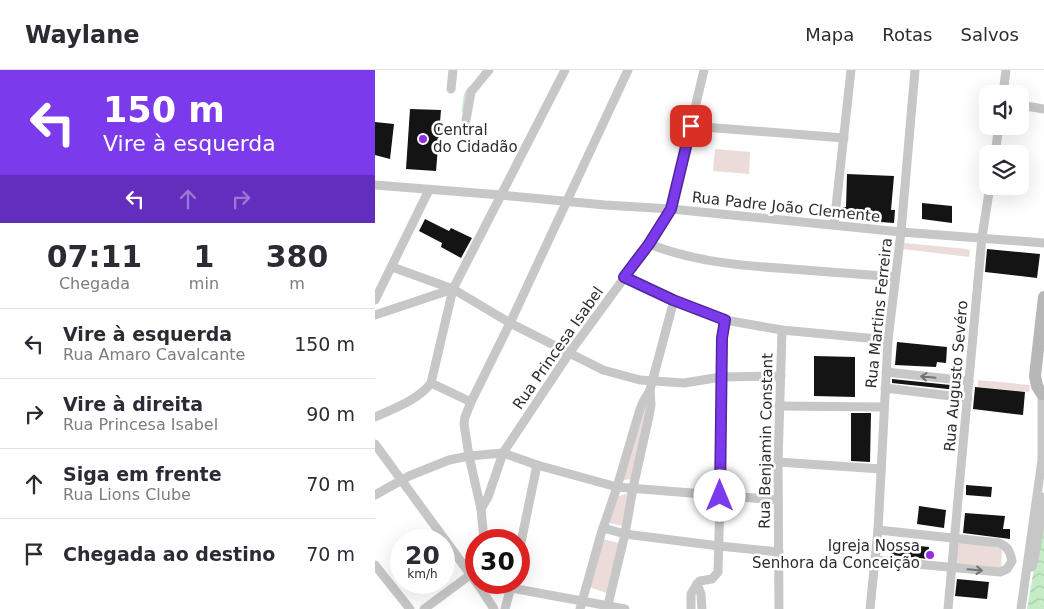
<!DOCTYPE html>
<html lang="pt">
<head>
<meta charset="utf-8">
<style>
  body { margin:0; font-family:"DejaVu Sans",sans-serif; background:#f2f2f3; color:#2b2b33; height:100vh; display:flex; flex-direction:column; font-size:19px; white-space:nowrap }
  * { box-sizing:border-box; margin:0 }
  p { font-size:16px; color:#7c7c81 }
  .icon { flex:none; width:28px; height:28px; fill:none; stroke:currentColor; stroke-width:2; stroke-linecap:round; stroke-linejoin:round }
  .map { position:relative; flex:1; overflow:hidden }
  .drawer { display:flex; flex-direction:column; background:#fff; width:375px }
  .drawer>* { flex:none }
  .banner { background:#7c3aed; color:#fff; overflow:hidden }
  .buttons { position:absolute; left:604px; top:15px; display:grid; gap:10px }
  .buttons a { display:grid; place-items:center; width:50px; height:50px; border-radius:10px; background:#fff; box-shadow:0 5px 20px #0002; font-size:25px }
  .speed { position:absolute; left:15px; top:459px; display:flex; gap:10px; font-size:25px; font-weight:700; text-align:center }
  .speed>* { display:grid; place-content:center; width:65px; height:65px; border-radius:50%; background:#fff; box-shadow:0 5px 20px #0002; line-height:1 }
  .speed small { font-size:12px; font-weight:400 }
  .speed .limit { border:8px solid #d22; background:#fff; color:#111 }
  .pin { position:absolute; display:grid; place-items:center; width:42px; height:42px; color:#fff; margin:-21px; border-radius:10px; box-shadow:0 2px 8px #0006 }
  .me { position:absolute; width:55px; margin:-28px; rotate:0deg; stroke-linejoin:round; filter:drop-shadow(0 0 4px #0008) }
  .turn { display:flex; align-items:center; gap:18px; height:105px; padding:0 20px; font-size:22px }
  .turn .icon { width:65px; height:65px; stroke-width:2.5 }
  .turn b { display:block; font-size:35px; line-height:42px }
  .lanes { display:flex; align-items:center; height:48px; padding:0 20px; background:#0003; justify-content:center; gap:25px; direction:ltr }
  .lanes .off { opacity:.35 }
  .eta { display:flex; justify-content:space-evenly; align-items:center; height:85px; text-align:center }
  .eta b { font-size:30px; font-weight:700; line-height:35px }
  ul { padding:0; list-style:none }
  li { display:flex; align-items:center; gap:15px; height:70px; padding:0 20px; border-top:1px solid #e1e1e2 }
  li div { flex:1 }
  li b { display:block; font-size:19px }
  li em { font-style:normal }
  header { display:flex; align-items:center; gap:30px; box-sizing:border-box; height:70px; padding:0 25px; background:#fff; border-bottom:1px solid #e1e1e2 }
  header strong { font-size:24px }
  nav { display:flex; gap:28px; margin-inline-start:auto; font-size:18px }
  main { display:flex; flex:1; min-height:0 }
  .map>svg:first-child { display:block }
</style>
</head>
<body>
<header>
<strong>Waylane</strong>
<nav><a>Mapa</a><a>Rotas</a><a>Salvos</a></nav>
</header>
<main>
<section class="drawer">
<div class="banner">
<div class="turn"><svg class="icon" aria-label="left" viewBox="0 0 24 24"><path d="M17 20v-9H6M10 6l-5 5 5 5"/></svg><div><b>150 m</b>Vire à esquerda</div></div>
<div class="lanes"><svg class="icon" aria-label="left" viewBox="0 0 24 24"><path d="M17 20v-9H6M10 6l-5 5 5 5"/></svg><svg class="icon off" aria-label="ahead" viewBox="0 0 24 24"><path d="M12 20V5M6 11l6-6 6 6"/></svg><svg class="icon off" aria-label="right" viewBox="0 0 24 24"><path d="M7 20v-9h11M14 6l5 5-5 5"/></svg></div>
</div>
<div class="eta">
<div><b>07:11</b><p>Chegada</p></div>
<div><b>1</b><p>min</p></div>
<div><b>380</b><p>m</p></div>
</div>
<ul>
<li><svg class="icon" aria-label="left" viewBox="0 0 24 24"><path d="M17 20v-9H6M10 6l-5 5 5 5"/></svg><div><b>Vire à esquerda</b><p>Rua Amaro Cavalcante</p></div><em>150 m</em></li>
<li><svg class="icon" aria-label="right" viewBox="0 0 24 24"><path d="M7 20v-9h11M14 6l5 5-5 5"/></svg><div><b>Vire à direita</b><p>Rua Princesa Isabel</p></div><em>90 m</em></li>
<li><svg class="icon" aria-label="ahead" viewBox="0 0 24 24"><path d="M12 20V5M6 11l6-6 6 6"/></svg><div><b>Siga em frente</b><p>Rua Lions Clube</p></div><em>70 m</em></li>
<li><svg class="icon" aria-label="arrive" viewBox="0 0 24 24"><path d="M6 21V4h12l-3 4 3 4H6"/></svg><div><b>Chegada ao destino</b></div><em>70 m</em></li>
</ul>
</section>
<div class="map">
<svg width="669" height="539" viewBox="0 0 669 539">
  <defs>
    <pattern id="water-waves" width="16" height="10" patternUnits="userSpaceOnUse" patternTransform="scale(1.25)"><rect width="16" height="10" fill="#c6ebc7"/><path d="M0 5q4-4 8 0t8 0" fill="none" stroke="#aacaab"/></pattern>
  </defs>
  <rect width="100%" height="100%" fill="#fff"/>
  <g fill="#ebdcda">
    <path d="M340,79L375,82L374,104L338,101Z"/>
    <path d="M529,173L592,179L595,181L594,187L528,179Z"/>
    <path d="M603,310L655,315L654,322L603,317Z"/>
    <path d="M274,326L258,409L248,410L267,341Z"/>
    <path d="M253,423L248,456L234,453L242,427Z"/>
    <path d="M228,469L244,473L234,524L214,517Z"/>
    <path d="M583,472L626,478L627,480L626,499L582,496L579,492Z"/>
  </g>
  <path fill="url(#water-waves)" d="M669,440V539H652Z"/>
  <g fill="none" stroke-linecap="round" stroke-linejoin="round">
    <path stroke="#c6ebc7" stroke-width="2.5" d="M88,41L90,25L94,18"/>
  </g>
  <g fill="#141414">
    <path d="M35,39L66,40L61,101L31,99Z"/>
    <path d="M0,52L19,54L15,89L0,85Z"/>
    <path d="M472,104L519,106L516,140H520L519,153L466,149L467,137H471Z"/>
    <path d="M547,133L577,136V153L547,149Z"/>
    <path d="M50,149L74,161L76,158L97,168L86,188L66,177L67,173L44,161Z"/>
    <path d="M612,179L665,184L662,208L610,202Z"/>
    <path d="M522,272L572,277L571,293L562,292L561,297L520,295Z"/>
    <path d="M439,286L480,287V327L439,326Z"/>
    <path d="M517,309L585,316V317L584,319L582,320L517,313Z"/>
    <path d="M600,317L650,322L648,345L598,339Z"/>
    <path d="M476,343H496L495,392L476,391Z"/>
    <path d="M591,415L617,417L616,427L591,425Z"/>
    <path d="M544,436L571,440L569,458L542,454Z"/>
    <path d="M590,443L630,446L628,459H635V469L588,463Z"/>
    <path d="M517,473L554,477L553,489L516,485Z"/>
    <path d="M582,509L614,512L612,529L580,526Z"/>
  </g>
  <g fill="none" stroke-linecap="round" stroke-linejoin="round">
    <g stroke="#c7c7c7" stroke-width="9">
      <path d="M76,19L78,0"/>
      <path d="M628,24L631,0"/>
      <path d="M645,35L669,39"/>
      <path d="M91,50L96,22L114,0"/>
      <path d="M316,56L469,68"/>
      <path d="M620,84L624,56"/>
      <path d="M0,115L126,125L230,135L296,139L526,162L669,173"/>
      <path d="M459,155L476,0"/>
      <path d="M274,174C320,192 368,196 417,199C451,202 486,204 520,207"/>
      <path d="M17,197L78,219L135,253L228,300L265,310L309,313L346,307L406,306"/>
      <path d="M249,207L299,230L350,250L407,260L513,270"/>
      <path d="M0,230L54,120"/>
      <path d="M0,245L78,219"/>
      <path d="M511,302L594,311"/>
      <path d="M56,313L96,332L90,347L89,354L94,386L106,439L109,470"/>
      <path d="M510,318L593,328"/>
      <path d="M96,332L135,253L253,0"/>
      <path d="M404,336L509,337"/>
      <path d="M0,347C20,338 43,330 56,313L78,219L190,0"/>
      <path d="M0,374L106,519L119,539"/>
      <path d="M403,392L506,399"/>
      <path d="M0,425L34,406L74,390L94,386L128,383L162,395L242,417L403,430"/>
      <path d="M106,439L113,427L128,383L195,282L274,174L296,139L329,0"/>
      <path d="M228,458L250,464L344,476L404,482"/>
      <path d="M144,482L162,395"/>
      <path d="M500,490L625,502L632,499L637,491C635,482 633,476 624,473L503,460"/>
      <path d="M0,495L35,539"/>
      <path d="M657,497L661,479L669,427"/>
      <path d="M111,512L115,514L250,539"/>
      <path d="M322,514L325,511L337,509L343,502L345,426L347,268L350,250"/>
      <path d="M322,514L326,524L327,539"/>
      <path d="M49,539L95,505L100,507"/>
      <path d="M130,539L137,513"/>
      <path d="M205,539L226,464L242,417L265,339L268,332L275,320L299,230"/>
      <path d="M232,539L250,464L258,418L274,346L276,335L275,320"/>
      <path d="M316,539V524L322,514"/>
      <path d="M404,539L403,392L407,260"/>
      <path d="M495,539L503,460L513,270L526,162L540,0"/>
      <path d="M573,539L607,167L615,116"/>
      <path d="M646,539L667,390V324"/>
    </g>
    <path stroke="#b7b7b7" stroke-width="12" d="M669,227L660,306L662,316L667,324L669,323"/>
  </g>
  <defs><path id="oneway-shaft" d="M-6 0H5M1.5-3L5.5 0L1.5 3" fill="none" stroke-width="1.6" stroke-linecap="round" stroke-linejoin="round" transform="scale(1.25)"/></defs>
  <g stroke="#727272">
    <use href="#oneway-shaft" transform="translate(553 307) rotate(-174)"/>
    <use href="#oneway-shaft" transform="translate(600 500) rotate(5)"/>
  </g>
  <g fill="none" stroke-linecap="round" stroke-linejoin="round">
    <defs>
      <path id="route" d="M316,56L296,139L274,174L249,207L298,230L350,250L347,268L345,426"/>
    </defs>
    <use href="#route" stroke="#51269a" stroke-width="12"/>
    <use href="#route" stroke="#7c3aed" stroke-width="9"/>
  </g>
  <g fill="#942ce7" stroke="#fff" stroke-width="2">
    <circle cx="48" cy="69" r="5"/>
    <circle cx="555" cy="485" r="5"/>
  </g>
  <g text-anchor="middle" stroke-width="5" stroke-linejoin="round" paint-order="stroke">
    <g font-size="15" fill="#2d2d2d" stroke="#fff" text-anchor="start">
      <text x="58" y="65">Central<tspan x="58" dy="17">do Cidadão</tspan></text>
      <text x="545" y="481" text-anchor="end">Igreja Nossa<tspan x="545" dy="17">Senhora da Conceição</tspan></text>
    </g>
    <g font-size="15" fill="#2d2d2d" stroke="#fff">
      <text transform="translate(411 137) rotate(6)" y="5">Rua Padre João Clemente</text>
      <text transform="translate(504 243) rotate(-84)" y="5">Rua Martins Ferreira</text>
      <text transform="translate(183 278) rotate(-55)" y="5">Rua Princesa Isabel</text>
      <text transform="translate(581 306) rotate(-85)" y="5">Rua Augusto Sevéro</text>
      <text transform="translate(391 371) rotate(-89)" y="5">Rua Benjamin Constant</text>
    </g>
  </g>
</svg>
<div class="buttons">
<a><svg class="icon" aria-label="sound" viewBox="0 0 24 24"><path d="M4 9h4l5-4v14l-5-4H4zM17 9q2 3 0 6"/></svg></a>
<a><svg class="icon" aria-label="layers" viewBox="0 0 24 24"><path d="M12 4l9 5-9 5-9-5zM3 14l9 5 9-5"/></svg></a>
</div>
<div class="speed"><div>20<small>km/h</small></div><div class="limit">30</div></div>
<div class="pin" style="left:316px;top:56px;background:#d93025"><svg class="icon" aria-label="arrive" viewBox="0 0 24 24"><path d="M6 21V4h12l-3 4 3 4H6"/></svg></div>
<svg class="me" style="left:345px;top:426px" viewBox="-20 -20 40 40"><circle r="19" fill="#fff"/><path d="M0-13L10 11 0 6-10 11z" fill="#7c3aed"/></svg>
</div>
</main>
</body>
</html>
